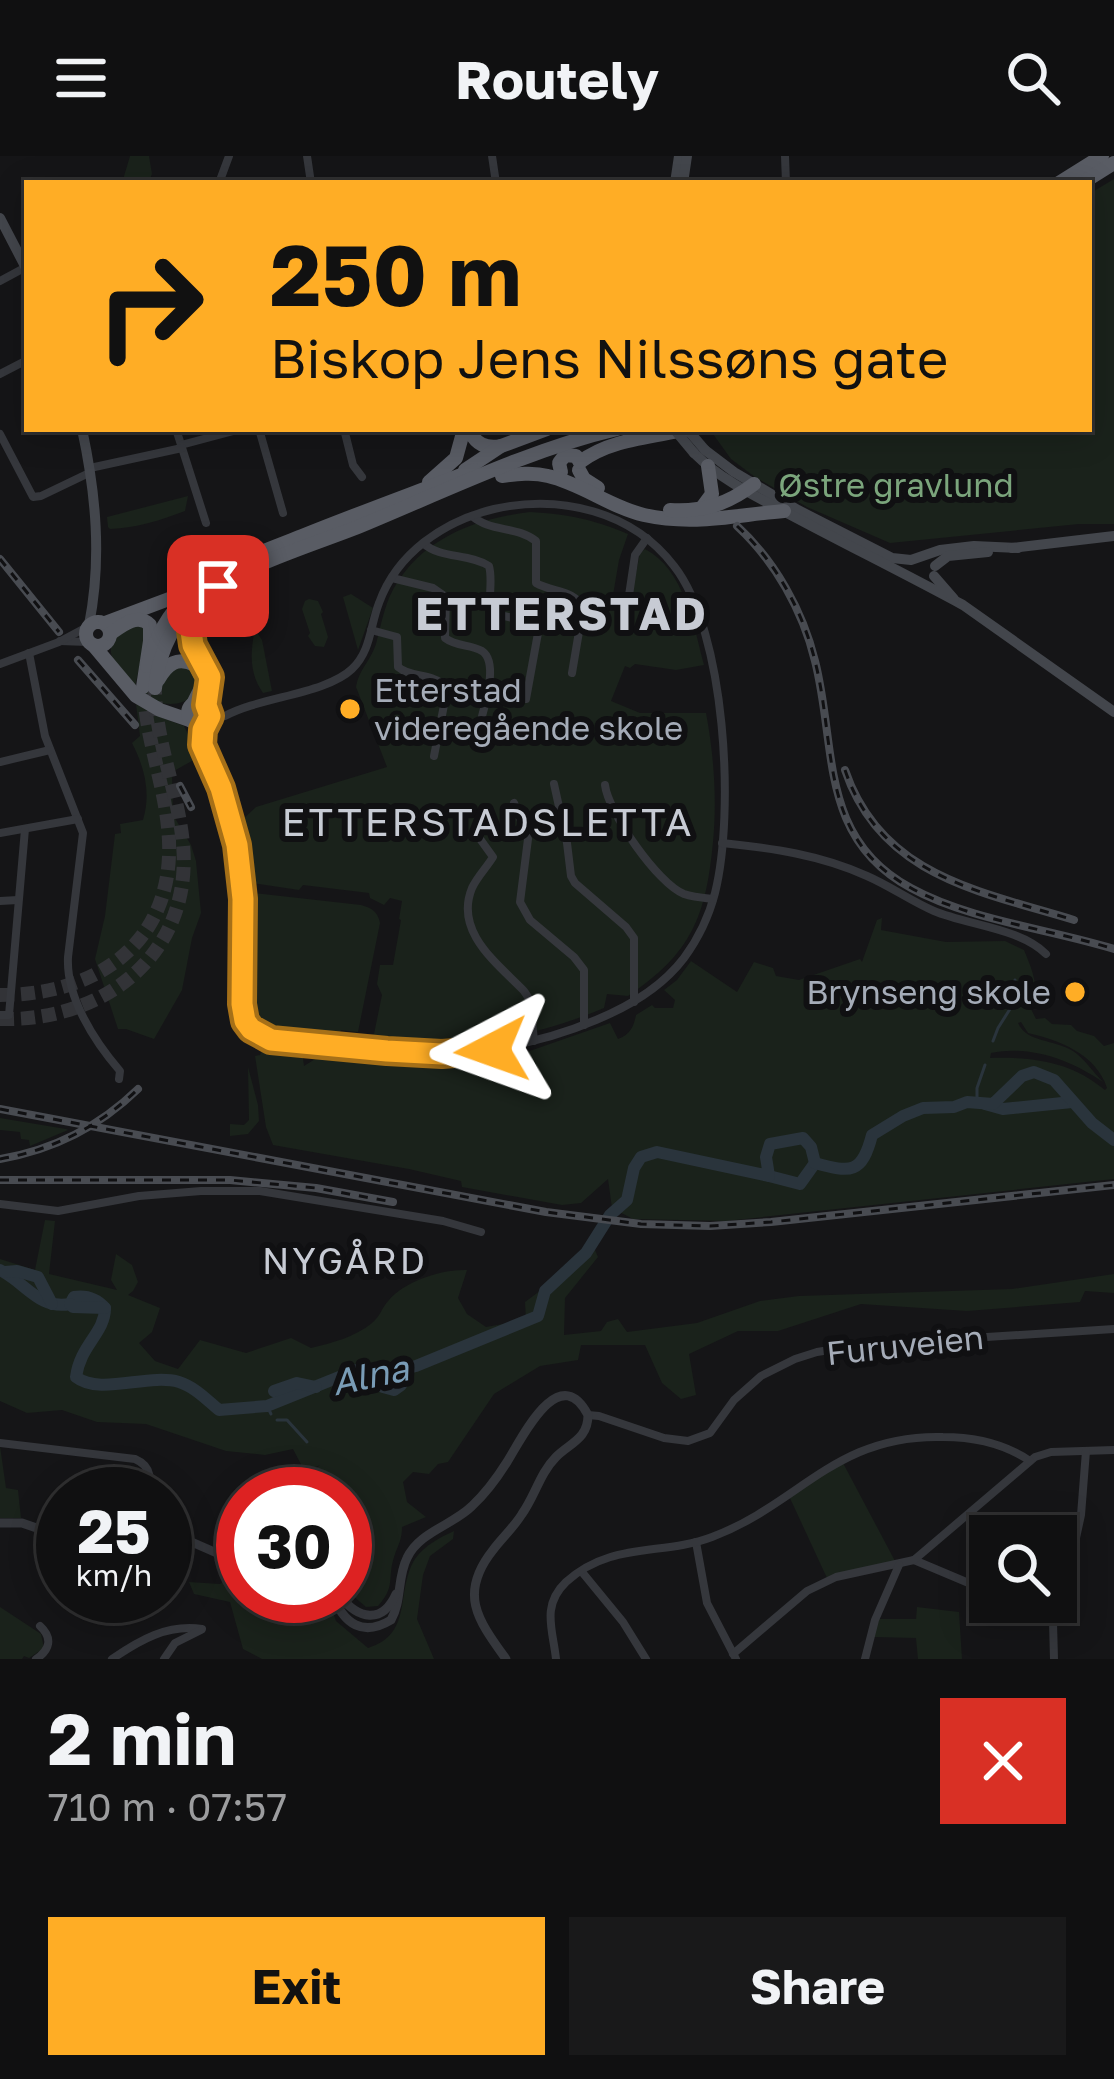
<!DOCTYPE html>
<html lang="en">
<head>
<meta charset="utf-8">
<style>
  body { margin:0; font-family:"Golos Text",sans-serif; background:#19191a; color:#f1f3f6; height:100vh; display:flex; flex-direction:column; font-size:45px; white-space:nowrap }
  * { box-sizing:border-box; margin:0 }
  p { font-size:39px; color:#9c9d9f }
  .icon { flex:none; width:66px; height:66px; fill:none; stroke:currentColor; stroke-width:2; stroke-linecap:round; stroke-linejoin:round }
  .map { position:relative; height:1503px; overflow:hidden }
  .side { display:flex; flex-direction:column; background:#101011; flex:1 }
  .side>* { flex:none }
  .banner { position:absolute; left:24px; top:24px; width:1068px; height:252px; border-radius:0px; box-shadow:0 6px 30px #0003,0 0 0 3px #303031; background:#ffad25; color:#111; overflow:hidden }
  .fabs { position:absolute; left:969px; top:1359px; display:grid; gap:24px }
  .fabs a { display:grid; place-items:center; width:108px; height:108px; border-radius:0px; background:#101011; box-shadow:0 6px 30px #0003,0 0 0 3px #303031; font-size:60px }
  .speed { position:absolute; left:36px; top:1311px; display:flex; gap:24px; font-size:60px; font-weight:700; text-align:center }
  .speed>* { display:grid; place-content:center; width:156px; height:156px; border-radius:50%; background:#101011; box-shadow:0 6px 30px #0003,0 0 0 3px #303031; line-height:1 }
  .speed small { font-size:30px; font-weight:400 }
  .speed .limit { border:18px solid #d22; background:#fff; color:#111 }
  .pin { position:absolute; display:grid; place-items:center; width:102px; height:102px; color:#fff; margin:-51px; border-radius:24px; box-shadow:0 6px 18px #0006 }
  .me { position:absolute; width:132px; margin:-66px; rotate:266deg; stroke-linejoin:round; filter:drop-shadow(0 0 9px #0008) }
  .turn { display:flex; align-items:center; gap:42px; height:252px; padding:0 48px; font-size:54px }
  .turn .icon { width:156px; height:156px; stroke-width:2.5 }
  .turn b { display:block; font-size:84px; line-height:102px }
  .round { display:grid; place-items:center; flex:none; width:126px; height:126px; border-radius:0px; background:#19191a }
  .head { display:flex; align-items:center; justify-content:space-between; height:204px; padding:0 48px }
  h1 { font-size:72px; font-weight:700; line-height:90px }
  .cta { display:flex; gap:24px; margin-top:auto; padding:24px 48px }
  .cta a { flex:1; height:138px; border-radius:0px; background:#ffad25; color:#111; font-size:48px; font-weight:700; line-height:138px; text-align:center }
  .cta a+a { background:#19191a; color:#f1f3f6 }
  header { display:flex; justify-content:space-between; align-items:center; height:156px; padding:0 48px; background:#101011; font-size:54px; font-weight:700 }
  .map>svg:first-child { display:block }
</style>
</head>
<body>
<header><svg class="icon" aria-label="menu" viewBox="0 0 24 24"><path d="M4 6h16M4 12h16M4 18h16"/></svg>Routely<svg class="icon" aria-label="search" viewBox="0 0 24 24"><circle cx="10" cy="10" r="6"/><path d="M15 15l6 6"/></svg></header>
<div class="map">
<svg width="1114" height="1503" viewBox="0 0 1114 1503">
  <rect width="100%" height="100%" fill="#151517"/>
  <g fill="#1a221b" fill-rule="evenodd">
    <path d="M130,0H149L152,18L148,27H122Z"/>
    <path d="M1114,23V368H1079L890,387L807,351L755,321L731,303L713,278L720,273H1089V38Z"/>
    <path d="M188,340L185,355C161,364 137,372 110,373L108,371L107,361Z"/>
    <path d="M530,356C568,358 592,363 628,378L619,404L612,445L630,448L640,397L645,393C684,413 694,470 704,509L676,514L635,508L630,512L625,510L611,545L640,557H706C714,599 717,644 713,686C706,760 692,797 628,840L607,838L604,852C523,886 455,893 368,885L369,879L374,878L382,839L377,828L380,809H393L401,764L399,763L402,745L390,742L384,749L370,742L369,737L303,729L299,734L252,727L246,713L239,667L256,651L387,611L356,531C358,515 371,504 376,488C380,473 383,457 389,442C415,385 472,363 530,356Z"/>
    <path d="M351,438L373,452L358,494L343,441Z"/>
    <path d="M309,443L318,445L323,456L321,458L328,481L324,491L315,490L308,480L310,477L302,453L305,445Z"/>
    <path d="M136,465L143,468L147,474L135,531L160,532L166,516L180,508L196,515C207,541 180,553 157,546C137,538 100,507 114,482C119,474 128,470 136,465Z"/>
    <path d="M254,478H258L262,484L272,535L263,537C250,518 250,500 254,478Z"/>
    <path d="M136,548L155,559L184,570L199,601L172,616L173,659L191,689L196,705L201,757L192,782L182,834L154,883L126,873H118L95,803L105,760L115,678L121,677L120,668L143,664C151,638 145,612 132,587L140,580Z"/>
    <path d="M253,737L361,749C372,752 378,756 380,767L358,876L341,874L337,883C316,881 288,883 269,875C260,871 252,863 250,854C246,836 249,754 253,737Z"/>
    <path d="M882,762L881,774L946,786L1005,785L1024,794C1032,813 1041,834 1031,853L1036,863L1045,862L1052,868L1071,869L1077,875L1094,880L1104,890L1114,887V1023L726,1065L633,1063L612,1052L608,1023L581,1047L562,1049L462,1031L461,1025L409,1013L273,989L266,971L255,900L260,899L264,890L302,895L304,910L328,895L448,905L521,898L610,867L618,883C630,879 634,870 636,859L652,849L655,852H673L675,844L664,834L677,824L691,805L737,836L754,806L773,812L776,820L799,824L860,803L862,806L877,764ZM1021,866L1028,877C1059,884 1096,898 1107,932L1105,934C1070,905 1033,901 990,902L991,897C1031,889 1070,904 1103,926C1093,916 1084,902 1073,895C1054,883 1027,887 1018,867Z"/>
    <path d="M248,911L258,949L259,965L248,978L230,980V968L244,969L249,964Z"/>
    <path d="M0,962L66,973L68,974L30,990L29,984L21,983L20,976L0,974Z"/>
    <path d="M45,1064L55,1065L49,1118L117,1134L111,1124L116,1098L132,1109L138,1126L133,1135L128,1139L160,1152L152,1176L139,1187L155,1205L178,1213L200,1184L246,1197L291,1182L311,1192C332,1187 355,1181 372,1167C380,1161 382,1151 389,1144C405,1125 443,1113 467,1114L458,1142L467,1158L486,1171L526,1164L525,1146L579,1106L588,1094H595L598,1101L565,1142L564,1179L601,1175L607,1166L618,1163L627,1176L697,1167L760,1145L799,1140L1012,1133L1114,1118V1137L1085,1135L1080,1146L967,1155L861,1148L778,1175H738L689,1198L696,1239L681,1243L662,1227L645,1189H581L578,1204L540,1210L494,1238L448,1306L438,1308L429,1318L413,1316L403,1326L407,1346L426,1361L402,1371C402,1384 398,1389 394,1401C387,1423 396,1430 378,1450L366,1451L345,1433V1338H335L337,1331L331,1338H303C302,1325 311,1317 320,1309L305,1316L293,1293L265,1299L226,1295L146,1268L97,1266L62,1254L27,1257L0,1245V1103L35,1114Z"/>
    <path d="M0,1290L6,1332L18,1334L21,1362H0Z"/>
    <path d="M843,1307L895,1405L827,1422L789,1340Z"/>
    <path d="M454,1375L453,1383L430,1400L423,1419L417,1463L434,1503H262L243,1493L230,1446L194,1438L189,1426L220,1428L243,1411V1440H327L336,1465L368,1492C414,1478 395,1435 415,1403C425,1389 439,1382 454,1375Z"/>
    <path d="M0,1451L41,1478L44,1492L29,1502L24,1500L22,1503H0Z"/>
    <path d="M917,1451L959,1456L962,1503H918L916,1482L873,1481L879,1463H916Z"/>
  </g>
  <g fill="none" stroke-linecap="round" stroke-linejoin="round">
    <g stroke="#2a343c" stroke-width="3">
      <path d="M993,885L998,872L1010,853L1015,824"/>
      <path d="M977,947V932L985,909"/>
      <path d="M267,1250L271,1258"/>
      <path d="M277,1264H287L307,1286"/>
      <path d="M345,1366C359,1380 359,1391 345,1405"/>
    </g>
    <g stroke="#2a343c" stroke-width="12">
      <path d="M985,948L1003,953L1072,946"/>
      <path d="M769,1020L800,1028L815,1007"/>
      <path d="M0,1114C26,1127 39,1154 70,1148L74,1141C87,1139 97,1143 105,1152C105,1177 80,1189 76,1221C100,1240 148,1217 179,1226C195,1231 207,1244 219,1254L267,1250L359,1213L383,1218L416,1210L538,1160L545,1135L586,1097L610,1059L627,1044L634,1012L641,1001L657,996L769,1020L766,1001L770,988L803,982L811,991L815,1007C851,1017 862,1018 872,979L903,960L923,952L954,951L967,946L993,948L1022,920L1034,916L1054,924L1092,967L1114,984"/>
      <path d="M5,1116L17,1115L38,1121L52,1148"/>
      <path d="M70,1148L73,1151L105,1152"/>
      <path d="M373,1215L383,1231L394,1234L401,1229L409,1211"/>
      <path d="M274,1235L297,1227L316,1231"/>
    </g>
    <g stroke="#323337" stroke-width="14" stroke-dasharray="14 7" stroke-linecap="butt">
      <path d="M0,839C95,839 173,789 169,685C167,635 147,588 144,538"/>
      <path d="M0,863C103,866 193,799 183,688C178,635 155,585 155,532"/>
    </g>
    <g stroke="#35373c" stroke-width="8">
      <path d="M307,0L311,27"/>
      <path d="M492,0L496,27"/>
      <path d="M785,0L786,27"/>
      <path d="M219,27L229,0"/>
      <path d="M0,125L26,111"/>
      <path d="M0,218L27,204"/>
      <path d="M176,273L206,367"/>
      <path d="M259,273L283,357"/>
      <path d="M344,273L353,309L362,321"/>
      <path d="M0,278L33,341L41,340L89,317"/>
      <path d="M181,289L241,273"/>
      <path d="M90,312L182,292"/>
      <path d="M472,360C490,376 517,370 536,385V427C553,437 574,433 583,452L572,517"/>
      <path d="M423,387C440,403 469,397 489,410C493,424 488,439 491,454C508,466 526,458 538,477L526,543"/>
      <path d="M392,422L433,432L446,441L445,482C457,491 470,488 482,495C500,507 483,554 479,572"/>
      <path d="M628,446L635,399L647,382"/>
      <path d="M371,474L397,481L398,511C411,522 429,517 443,528L446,539L434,600"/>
      <path d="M60,485L88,486"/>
      <path d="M29,497L45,580L83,677L68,801C66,841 94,885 120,915L119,923"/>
      <path d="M0,508L59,486L87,471"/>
      <path d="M194,567L198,584L224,641L239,702L243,743V855L251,873L266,882C291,889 320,889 347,892C437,900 511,900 596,864C630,850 662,831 684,802C698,783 709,760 715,737C735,657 726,476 674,410C632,355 560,338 494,353C444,365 397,397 379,447C370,470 371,495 352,513C326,538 259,541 225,560L209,563"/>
      <path d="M0,606L50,594"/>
      <path d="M554,628L567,687L571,720L575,727L626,771L634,782V846"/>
      <path d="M605,629C608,656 658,728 684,738C693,741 704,742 713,743"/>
      <path d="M514,647L528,683L520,746L530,764L574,801L584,814V869"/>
      <path d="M475,676L493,701C487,711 477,721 472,732C454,776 497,807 524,835L530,844L534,885"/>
      <path d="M0,677L78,663"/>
      <path d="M722,687C772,692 821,699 867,720C890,730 911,745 934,755C967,769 1020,772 1046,798"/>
      <path d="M0,745L18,744"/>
      <path d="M0,859H9L25,673"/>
      <path d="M0,1048L58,1055L139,1040L201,1035H260L443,1065L481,1076"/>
      <path d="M588,1259L599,1260L664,1282L688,1285L710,1277L734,1244L761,1220L795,1203L817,1196L861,1189L1114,1173"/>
      <path d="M0,1287L135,1303C151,1310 155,1326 141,1338"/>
      <path d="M696,1386L707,1447L736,1503"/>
      <path d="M914,1404L990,1436"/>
      <path d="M582,1416L623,1466L646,1503"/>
      <path d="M1013,1446L1053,1466"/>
      <path d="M733,1498L807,1435L836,1421L914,1404L1035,1301L1051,1296L1114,1294"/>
      <path d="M36,1503C50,1494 53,1482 40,1470"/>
      <path d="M112,1503C140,1484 167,1468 202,1473"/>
      <path d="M164,1503L175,1487L201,1474"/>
      <path d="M556,1503C553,1474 541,1450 566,1426C611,1385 662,1400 712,1381C800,1348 835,1278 943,1281C973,1281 1005,1288 1030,1305"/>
      <path d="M865,1503L875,1464L899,1409"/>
      <path d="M1054,1503L1053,1466L1067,1423L1081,1359L1086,1295"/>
    </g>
    <g stroke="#35373c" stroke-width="9">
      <path d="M0,1367H22L63,1381"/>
      <path d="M165,1387L187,1384L235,1405L243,1406"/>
      <path d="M333,1440C344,1468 363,1481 391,1464C402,1445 397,1422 407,1402C419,1376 453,1369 472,1350C486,1337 497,1322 507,1306C521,1284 559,1203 588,1259C588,1283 570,1287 556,1301C540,1317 535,1340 522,1358C514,1371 502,1382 493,1394C458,1438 478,1464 506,1503"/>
      <path d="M340,1440C358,1463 382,1469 396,1438"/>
    </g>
    <g stroke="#43464c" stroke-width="10">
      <path d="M675,27L679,0"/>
      <path d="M683,27L687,0"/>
      <path d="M0,62L27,114"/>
      <path d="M82,273C96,338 102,403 89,469"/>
      <path d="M705,294L734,316L798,354L892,402L911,404L940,394L974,390L1018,392"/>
      <path d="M694,297C721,324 755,340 789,358C847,389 906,418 963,449L1114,556"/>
      <path d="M1012,392L1114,380"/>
      <path d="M935,410L948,400L988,396"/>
      <path d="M934,420L954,443"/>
    </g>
    <g stroke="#595c64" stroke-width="14">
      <path d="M1059,27L1102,0"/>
      <path d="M1082,27L1114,7"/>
      <path d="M469,273C475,288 486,293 501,290"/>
      <path d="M580,306C610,283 653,281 689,273"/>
      <path d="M465,314L501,290L547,273"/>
      <path d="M579,314L584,323L598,332"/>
      <path d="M561,316L559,307L565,299L576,300L580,306"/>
      <path d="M502,320C517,318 533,316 548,320C582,328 610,351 644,359C694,370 735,359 784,355"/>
      <path d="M429,326L456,302L464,273"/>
      <path d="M701,353L712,338L708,310"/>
      <path d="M670,354C703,356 728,348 754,328"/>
      <path d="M203,449C176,485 201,488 209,520C212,530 209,539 207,549"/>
      <circle cx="98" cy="478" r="12"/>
      <path d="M105,467L185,437"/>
      <path d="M110,478C121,470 138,456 150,469V485L143,531"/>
      <path d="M94,490L136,540L160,554L192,565"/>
      <path d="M147,510C155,482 167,459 188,439C220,409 262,396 302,380C359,357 417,336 474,314"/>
      <path d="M158,524C167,508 177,500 195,509L204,526L193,548"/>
      <path d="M155,532C159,494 175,461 206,438C246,409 312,389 358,371C443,336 528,294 617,273"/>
      <circle cx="199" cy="557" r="11"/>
    </g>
    <defs>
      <g id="rail">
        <path d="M737,370C775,405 803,455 815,505C837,591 818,682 911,732C969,764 1050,773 1114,793"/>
        <path d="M0,403L59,476"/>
        <path d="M78,504L135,569"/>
        <path d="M845,614C881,720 979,735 1074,764"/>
        <path d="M180,630L191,651"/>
        <path d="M0,953L546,1056L641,1068L710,1070L771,1066L1114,1029"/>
        <path d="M0,1003C53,994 100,970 138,933"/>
        <path d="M0,1024H230L316,1032L393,1046"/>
      </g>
    </defs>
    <use href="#rail" stroke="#484b51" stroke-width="8"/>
    <use href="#rail" stroke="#101012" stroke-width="3" stroke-dasharray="9" stroke-linecap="butt"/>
    <g stroke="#43464c" stroke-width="10">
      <path d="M674,273L694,297"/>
      <path d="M687,273L705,294"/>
    </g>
  </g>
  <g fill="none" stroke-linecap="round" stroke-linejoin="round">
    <defs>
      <path id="route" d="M218,430L196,459L191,475L193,489L210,521L206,549L210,560L203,574L202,589L221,632L237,689L243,743L242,848L245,865L251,873L271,884L387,895L442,898L492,894"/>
    </defs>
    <use href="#route" stroke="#a67018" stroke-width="30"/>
    <use href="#route" stroke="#ffad25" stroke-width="21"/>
  </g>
  <g fill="#ffad25" stroke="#101012" stroke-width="4.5">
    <circle cx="350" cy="553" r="12"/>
    <circle cx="1075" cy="836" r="12"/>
  </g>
  <g text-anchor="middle" stroke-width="12" stroke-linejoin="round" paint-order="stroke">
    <g font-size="33" fill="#7ba57c" stroke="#101012">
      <text x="896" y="341">Østre gravlund</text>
    </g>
    <g font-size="33" fill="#a5acb8" stroke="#101012" text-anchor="start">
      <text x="374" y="546">Etterstad<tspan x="374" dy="38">videregående skole</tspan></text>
      <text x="1051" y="848" text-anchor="end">Brynseng skole</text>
    </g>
    <g font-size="33" fill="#a5acb8" stroke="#101012">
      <text transform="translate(905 1189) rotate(-6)" y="12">Furuveien</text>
    </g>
    <g font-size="36" letter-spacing="3" fill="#c7cbd4" stroke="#101012">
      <text x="345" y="1118">NYGÅRD</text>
    </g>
    <g font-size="36" font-style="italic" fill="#799cb6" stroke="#101012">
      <text transform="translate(370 1219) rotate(-12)" y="13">Alna</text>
    </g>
    <g font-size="39" letter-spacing="3" fill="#c7cbd4" stroke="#101012">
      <text x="488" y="680">ETTERSTADSLETTA</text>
    </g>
    <g font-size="45" font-weight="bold" letter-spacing="3" fill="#c7cbd4" stroke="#101012">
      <text x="562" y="474">ETTERSTAD</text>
    </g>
  </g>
</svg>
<div class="fabs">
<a><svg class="icon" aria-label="search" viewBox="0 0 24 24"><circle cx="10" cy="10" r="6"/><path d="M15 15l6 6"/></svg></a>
</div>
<div class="speed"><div>25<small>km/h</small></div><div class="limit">30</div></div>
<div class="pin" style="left:218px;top:430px;background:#d93025"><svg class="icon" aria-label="arrive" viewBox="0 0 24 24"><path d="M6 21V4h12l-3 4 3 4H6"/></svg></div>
<svg class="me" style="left:492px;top:894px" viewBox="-20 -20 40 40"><path d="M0-17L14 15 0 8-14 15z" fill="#ffad25" stroke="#fff" stroke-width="4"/></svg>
<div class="banner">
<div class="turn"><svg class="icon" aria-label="right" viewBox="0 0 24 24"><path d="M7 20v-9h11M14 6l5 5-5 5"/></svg><div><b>250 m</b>Biskop Jens Nilssøns gate</div></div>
</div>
</div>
<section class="side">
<div class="head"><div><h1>2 min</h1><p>710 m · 07:57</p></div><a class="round" style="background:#d93025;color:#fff"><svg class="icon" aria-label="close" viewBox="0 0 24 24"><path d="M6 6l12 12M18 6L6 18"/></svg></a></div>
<div class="cta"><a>Exit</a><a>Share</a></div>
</section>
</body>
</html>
